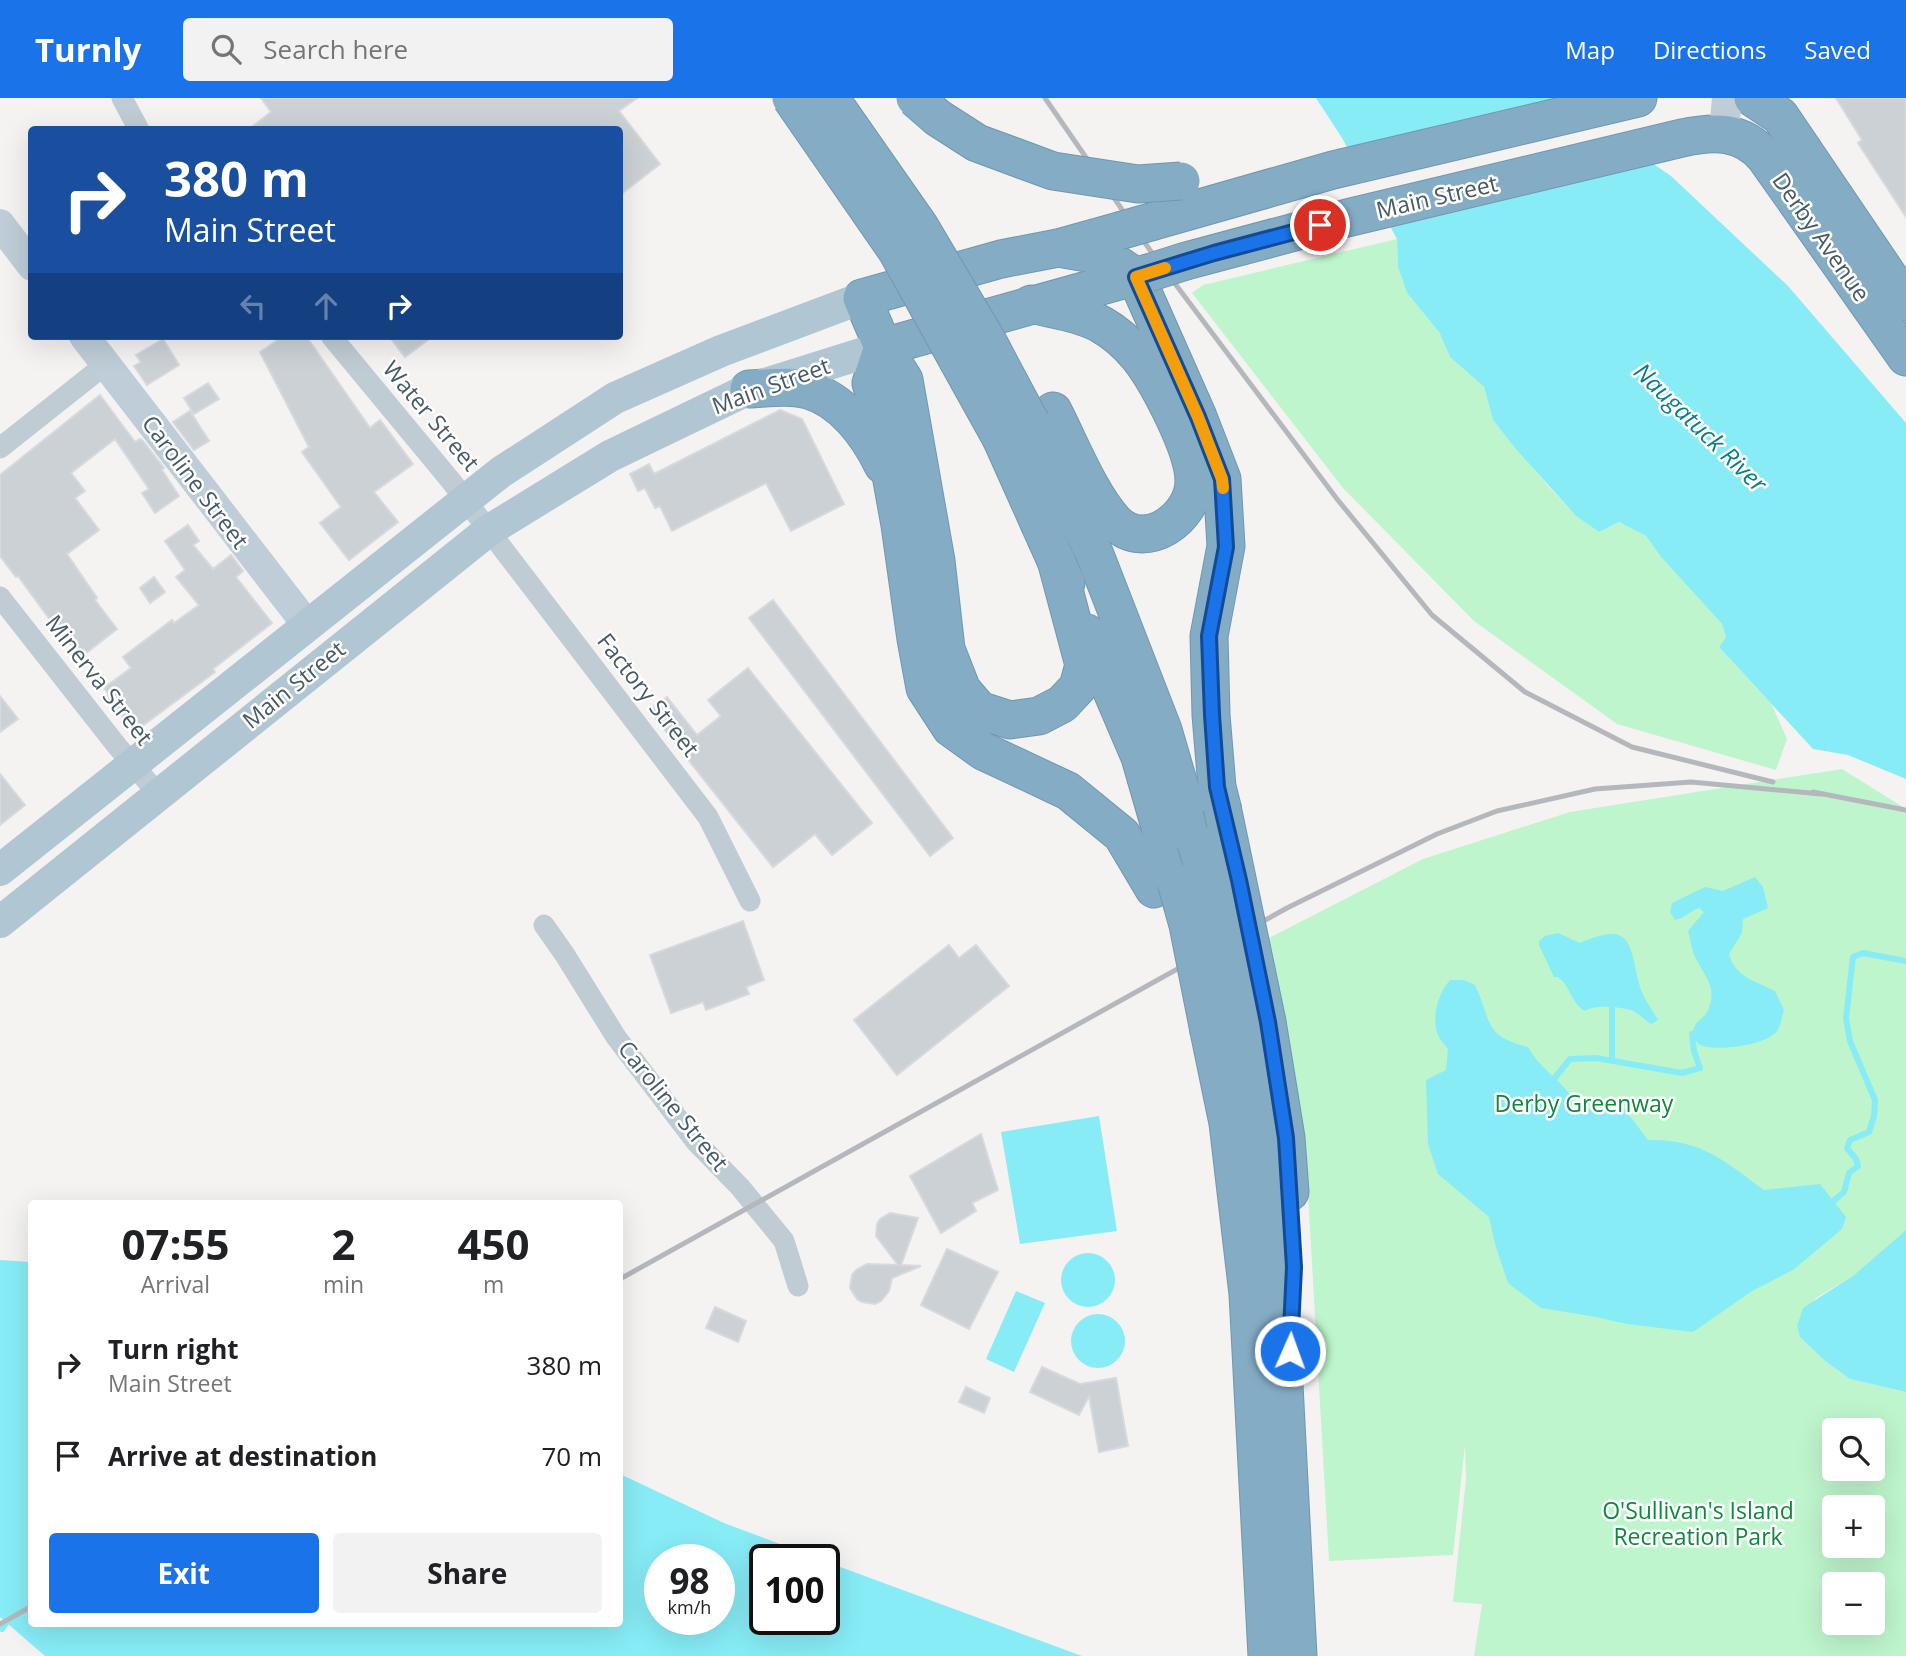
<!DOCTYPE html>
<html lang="en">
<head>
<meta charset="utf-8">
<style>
  body { margin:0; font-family:"Open Sans",sans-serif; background:#f2f2f2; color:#202124; height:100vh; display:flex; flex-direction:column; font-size:26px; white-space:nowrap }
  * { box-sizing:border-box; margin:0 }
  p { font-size:23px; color:#757577 }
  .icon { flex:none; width:38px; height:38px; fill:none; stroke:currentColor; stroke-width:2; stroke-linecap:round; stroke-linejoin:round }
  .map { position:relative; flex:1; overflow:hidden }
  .side { position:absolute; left:28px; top:1102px; width:595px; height:427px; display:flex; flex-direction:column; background:#fff; border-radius:7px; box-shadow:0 7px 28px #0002 }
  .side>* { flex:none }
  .hud { position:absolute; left:28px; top:28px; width:595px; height:214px; border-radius:7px; box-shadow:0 7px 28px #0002; background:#1a4fa0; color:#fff; overflow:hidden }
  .controls { position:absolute; left:1822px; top:1320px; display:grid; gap:14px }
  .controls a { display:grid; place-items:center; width:63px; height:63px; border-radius:7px; background:#fff; box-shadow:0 7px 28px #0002; font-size:35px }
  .speed { position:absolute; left:644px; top:1446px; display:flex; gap:14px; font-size:35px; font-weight:700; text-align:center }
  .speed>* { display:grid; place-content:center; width:91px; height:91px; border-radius:50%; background:#fff; box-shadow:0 7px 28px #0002; line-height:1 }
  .speed small { font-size:18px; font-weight:400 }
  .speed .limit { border:4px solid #111; border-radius:10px; background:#fff; color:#111 }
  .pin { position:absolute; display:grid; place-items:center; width:60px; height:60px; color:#fff; margin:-30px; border:4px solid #fff; border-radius:50%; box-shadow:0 2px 7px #0007 }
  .me { position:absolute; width:77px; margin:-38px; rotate:2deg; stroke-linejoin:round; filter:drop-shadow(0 0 5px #0008) }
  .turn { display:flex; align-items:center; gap:24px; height:147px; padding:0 21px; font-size:32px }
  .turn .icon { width:91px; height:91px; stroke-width:2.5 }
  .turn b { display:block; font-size:49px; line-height:60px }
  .lanes { display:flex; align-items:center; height:66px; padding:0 21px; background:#0003; justify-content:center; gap:35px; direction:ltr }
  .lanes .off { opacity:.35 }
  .eta { display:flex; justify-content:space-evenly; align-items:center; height:119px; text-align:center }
  .eta b { font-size:42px; font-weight:700; line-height:49px }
  .action { display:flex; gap:14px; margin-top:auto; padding:14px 21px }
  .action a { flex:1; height:80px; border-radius:7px; background:#1a73e8; color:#fff; font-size:28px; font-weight:700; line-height:80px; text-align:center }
  .action a+a { background:#f2f2f2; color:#202124 }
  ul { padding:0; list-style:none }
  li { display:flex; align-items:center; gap:21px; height:91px; padding:0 21px }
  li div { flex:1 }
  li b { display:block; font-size:26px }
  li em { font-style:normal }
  header { display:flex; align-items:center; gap:42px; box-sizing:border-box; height:98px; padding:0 35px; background:#1a73e8; color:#fff }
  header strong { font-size:33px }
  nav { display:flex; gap:38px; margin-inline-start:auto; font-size:24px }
  .search { width:490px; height:63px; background:#f2f2f2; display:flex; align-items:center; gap:18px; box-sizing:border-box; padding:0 24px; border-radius:7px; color:#757577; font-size:26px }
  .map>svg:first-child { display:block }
</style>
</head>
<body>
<header>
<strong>Turnly</strong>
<div class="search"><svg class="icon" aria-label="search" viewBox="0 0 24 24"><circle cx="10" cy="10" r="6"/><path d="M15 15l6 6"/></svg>Search here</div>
<nav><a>Map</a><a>Directions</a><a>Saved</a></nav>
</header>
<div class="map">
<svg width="1906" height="1558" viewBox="0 0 1906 1558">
  <rect width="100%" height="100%" fill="#f5f2f2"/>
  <g fill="#bef5cc" fill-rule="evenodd">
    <path d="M1397,141L1398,169L1407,195L1439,234L1450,259L1484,289L1493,322L1548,388L1576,418L1599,434L1619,424L1646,438L1661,459L1722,526L1726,539L1719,549L1772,607L1787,641L1776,672L1617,626L1474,523L1343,390L1192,195L1203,187Z"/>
    <path d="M1842,671L1906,711V1132L1854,1177L1816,1200L1797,1228L1800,1239L1825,1263L1850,1281L1906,1294V1558H1474L1482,1506L1453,1504L1466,1381L1465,1347L1453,1457L1329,1463L1305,1043L1267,841L1423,761L1570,714ZM1834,1332H1872V1370H1834ZM1834,1409H1872V1447H1834ZM1834,1486H1872V1524H1834Z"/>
  </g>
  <g fill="#87ecf6" fill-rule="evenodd">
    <path d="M1316,0H1610L1652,65L1671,78L1788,188L1906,325V681L1848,657L1813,651L1719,549L1726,539L1722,526L1661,459L1646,438L1619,424L1599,434L1576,418L1516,351L1493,322L1484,289L1450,259L1439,234L1407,195L1398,169L1397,141L1342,40Z"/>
    <path d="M1755,779L1763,789L1768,810L1743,821L1742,835L1729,856C1735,879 1755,883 1775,893L1784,912C1782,918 1781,927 1777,933C1767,947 1719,953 1703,948C1697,946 1695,941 1692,936C1696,919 1705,922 1709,910C1716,889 1707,882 1698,864C1692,855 1691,844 1688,833L1704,814L1699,810C1690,813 1685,820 1675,822L1670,814L1672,805L1705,789L1723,793Z"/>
    <path d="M1558,835L1580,845C1634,821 1629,848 1640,889C1643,900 1652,911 1658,922L1651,926C1644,922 1638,914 1631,912C1618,909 1596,906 1584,913C1569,901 1571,889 1558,879H1554L1539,847V843L1545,838Z"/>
    <path d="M1450,882H1464L1475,887C1492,923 1483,938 1528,949C1539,969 1554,977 1567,993C1573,1000 1574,1006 1582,1011H1599L1612,1004L1626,1013L1648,1042C1701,1041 1723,1062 1764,1092L1820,1086L1846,1119L1842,1131L1793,1172L1752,1193L1693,1234L1627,1226L1596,1219L1541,1210L1508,1185L1495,1146L1489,1119L1438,1076L1428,1046L1426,982L1446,972L1448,951C1445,947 1440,942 1438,937C1431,920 1438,895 1450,882Z"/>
    <path d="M1099,1018L1117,1133L1020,1146L1001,1034Z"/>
    <path d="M1906,1132V1294L1850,1281L1825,1263L1800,1239L1797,1228L1803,1210L1854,1177Z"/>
    <circle cx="1088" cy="1182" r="27"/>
    <path d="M0,1162L31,1164L32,1526H620V1376L724,1425L820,1461H765V1521H824V1463L1082,1558H45L0,1519ZM660,1461H719V1521H660Z"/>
    <path d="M1016,1193L1045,1205L1014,1274L986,1261Z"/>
    <circle cx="1098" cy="1243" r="27"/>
  </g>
  <path fill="#f5f2f2" d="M1614,0L1654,62L1385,126L1345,52Z"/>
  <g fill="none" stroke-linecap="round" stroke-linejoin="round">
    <g stroke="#87ecf6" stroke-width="6">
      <path d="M1612,910V962"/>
      <path d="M1549,987L1570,961L1596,960L1682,975L1700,970L1694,953L1692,936"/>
      <path d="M1829,1107L1844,1094L1849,1075L1858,1068L1856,1061L1847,1050L1850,1042L1869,1034L1874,1018L1875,1002L1850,943L1846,920L1853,859L1863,855L1906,863"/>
      <path d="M2,1531L11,1518"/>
    </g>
  </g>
  <g fill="#cbd1d5" stroke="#d6d9de" stroke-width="2">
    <path d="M261,0H637L619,13L660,66L620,97V32H248L271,14Z"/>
    <path d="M1836,0H1906V119L1858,45L1862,42Z"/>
    <path d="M284,238H306L370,330L380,322L413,366L374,394L398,424L349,462L320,425L341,409L302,354L309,349L260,254Z"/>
    <path d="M389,238H433L405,259Z"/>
    <path d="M163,241L179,267L147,287L134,268L141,264L136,257Z"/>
    <path d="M208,285L219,301L194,316L184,300Z"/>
    <path d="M100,297L135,344L140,341L143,343L164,370L162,372L179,398L155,415L142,395L149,391L115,341L71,375L85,393L75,400L99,432L67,456L97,500L95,502L117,531L81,559L57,529L56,530L18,478L16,479L0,458V377Z"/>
    <path d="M780,312L802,321L844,406L791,433L766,385L672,433L660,408L655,410L645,390L638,393L630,376L649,366L654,376Z"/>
    <path d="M190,313L209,343L194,352L173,324Z"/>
    <path d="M188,427L199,443L193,447L213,471L231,457L243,473L236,479L272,525L213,571L215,574L134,634L107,598L108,595L104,590L131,570L123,559L172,522L174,525L199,507L176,479L185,472L165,443Z"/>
    <path d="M154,479L165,494L150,505L140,490Z"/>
    <path d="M773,502L953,740L930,758L749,520Z"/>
    <path d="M748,570L872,725L832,757L815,736L773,769L649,612L667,599L697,637L721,618L708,602Z"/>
    <path d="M0,598L18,621L0,634Z"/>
    <path d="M0,676L25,707L0,727Z"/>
    <path d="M743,823L764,882L746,889L749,896L706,912L703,904L671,915L650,857Z"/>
    <path d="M949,847L959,860L976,847L1009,888L897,977L854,922Z"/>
    <path d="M981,1036L998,1092L972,1105L976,1113L941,1135L910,1078Z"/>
    <path d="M890,1115L918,1120L901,1167L921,1168L892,1180L889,1193L881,1203L875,1206L862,1204L857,1201L850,1190L852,1177L856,1172L867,1166L898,1167L876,1138L877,1126L880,1121Z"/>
    <path d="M947,1151L998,1174L969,1231L921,1207Z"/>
    <path d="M715,1209L746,1223L738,1244L706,1230Z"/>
    <path d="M1042,1269L1080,1286L1116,1280L1128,1348L1099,1354L1089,1298L1079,1317L1030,1294Z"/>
    <path d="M966,1289L990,1300L984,1315L959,1304Z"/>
  </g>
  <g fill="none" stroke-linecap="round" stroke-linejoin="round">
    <defs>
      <g id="highway">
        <path d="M1753,0L1780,18L1906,204"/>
        <path d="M1154,123L1333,72L1638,0"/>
        <path d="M1064,151L1099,157L1114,164L1136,179L1198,319L1222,381L1226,448L1209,538L1211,617L1217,689L1222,709"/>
        <path d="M1186,163L1347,120L1682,40C1714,33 1742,32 1765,59L1906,259"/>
        <path d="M1031,206C1054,212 1081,215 1102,227C1116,235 1128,246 1138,258C1158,283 1194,352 1194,383C1194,420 1145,455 1115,424C1090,397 1070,346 1053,313"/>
        <path d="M883,249L871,285L881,321L900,427L916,541L925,590L951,630L983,653L1068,693L1122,737L1154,791"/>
        <path d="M883,249L1148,175"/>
        <path d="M749,291C769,290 789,287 808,292C843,302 868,336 883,367"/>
        <path d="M1031,325L1095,457L1163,632L1196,745"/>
        <path d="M1001,340L1066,485"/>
        <path d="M1056,462L1084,567L1078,589L1062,606L1039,618L1010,622L979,612L962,592L946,551L936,463L904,282L883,249L862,200L1001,161L1058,150L1119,133"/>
        <path d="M1087,535L1140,659L1176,784"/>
        <path d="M1267,924L1286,1040L1290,1094"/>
        <path d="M1240,929L1250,975L1277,1151L1298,1558"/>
        <path d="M1209,933L1228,1025L1248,1196L1267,1558"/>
      </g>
    </defs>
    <use href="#highway" stroke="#7097b1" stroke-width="39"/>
    <g stroke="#bfccd3" stroke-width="21">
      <path d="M122,0L139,32"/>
      <path d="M331,238L451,383L708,719L750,803"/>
      <path d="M0,350L106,266"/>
      <path d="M0,499L117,648L159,697"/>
      <path d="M544,827L565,857L616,939L696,1044L740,1089L784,1143L798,1188"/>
    </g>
    <g stroke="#becdd7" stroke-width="30">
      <path d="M1724,35L1727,0"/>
      <path d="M0,126L32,168"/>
      <path d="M84,238L308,528"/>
    </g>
    <g stroke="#b0c6d3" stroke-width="32">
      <path d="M0,772L501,374L615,300L721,253L862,200"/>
      <path d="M0,824L488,433L610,358L749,291L883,249"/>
    </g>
    <use href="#highway" stroke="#85acc5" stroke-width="37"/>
    <g stroke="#b4b8bd" stroke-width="5">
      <path d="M1045,0L1152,155L1337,401L1432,517L1525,594L1632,649L1773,684"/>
      <path d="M1813,694L1906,712"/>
      <path d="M620,1181L1287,810L1437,736L1497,713L1595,691L1691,684L1821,696"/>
      <path d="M0,1526L32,1508"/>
    </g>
    <defs>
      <g id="highway-bridge">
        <path d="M791,0L897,153L1001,340"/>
        <path d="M830,0L920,129L988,244L1031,325"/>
        <path d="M915,0L938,20L977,45L1053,73L1138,86L1181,83"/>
        <path d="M1119,133L1154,123"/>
        <path d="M1148,175L1186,163"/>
        <path d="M1222,709L1267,924"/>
        <path d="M1196,745L1211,796L1240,929"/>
        <path d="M1176,784L1188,827L1209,933"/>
      </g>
    </defs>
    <use href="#highway-bridge" stroke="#7097b1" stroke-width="39" stroke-linecap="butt"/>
    <use href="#highway-bridge" stroke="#85acc5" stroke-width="37"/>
  </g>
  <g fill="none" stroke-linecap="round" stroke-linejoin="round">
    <defs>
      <path id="route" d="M1290,1253L1294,1169L1286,1040L1268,924L1239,782L1217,689L1212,617L1209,538L1226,449L1222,381L1198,319L1136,179L1214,155L1320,127"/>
    </defs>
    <use href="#route" stroke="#114b97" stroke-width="18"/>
    <use href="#route" stroke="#1a73e8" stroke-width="12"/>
    <path stroke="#f59e0b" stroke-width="12" d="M1165,170L1136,179L1198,319L1222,381L1223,390"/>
  </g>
  <g text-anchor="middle" stroke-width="5" stroke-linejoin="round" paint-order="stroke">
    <g font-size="23" fill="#475962" stroke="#fff">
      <text transform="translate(1437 99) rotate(-13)" y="8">Main Street</text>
      <text transform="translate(1821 139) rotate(55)" y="8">Derby Avenue</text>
      <text transform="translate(771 288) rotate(-20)" y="8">Main Street</text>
      <text transform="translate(431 318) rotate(50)" y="8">Water Street</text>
      <text transform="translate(195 384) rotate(53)" y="8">Caroline Street</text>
      <text transform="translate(99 582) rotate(52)" y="8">Minerva Street</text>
      <text transform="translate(294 587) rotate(-39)" y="8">Main Street</text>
      <text transform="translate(648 597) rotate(52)" y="8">Factory Street</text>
      <text transform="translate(673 1008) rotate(51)" y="8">Caroline Street</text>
    </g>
    <g font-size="23" fill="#0d883c" stroke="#fff">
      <text x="1584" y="1014">Derby Greenway</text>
      <text x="1698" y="1421">O'Sullivan's Island<tspan x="1698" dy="26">Recreation Park</tspan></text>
    </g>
    <g font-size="24" font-style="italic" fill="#057e89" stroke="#fff">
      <text transform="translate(1700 330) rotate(44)" y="8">Naugatuck River</text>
    </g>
  </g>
</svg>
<div class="controls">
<a><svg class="icon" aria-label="search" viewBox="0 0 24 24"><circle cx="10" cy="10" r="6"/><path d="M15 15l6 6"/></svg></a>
<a>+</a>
<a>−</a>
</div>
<div class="speed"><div>98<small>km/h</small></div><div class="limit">100</div></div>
<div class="pin" style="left:1320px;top:127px;background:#d93025"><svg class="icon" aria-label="arrive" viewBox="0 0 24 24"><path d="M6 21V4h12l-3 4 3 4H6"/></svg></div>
<svg class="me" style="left:1290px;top:1253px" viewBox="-20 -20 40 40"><circle r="17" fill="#1a73e8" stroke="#fff" stroke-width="3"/><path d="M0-11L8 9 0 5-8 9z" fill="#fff"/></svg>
<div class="hud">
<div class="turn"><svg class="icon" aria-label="right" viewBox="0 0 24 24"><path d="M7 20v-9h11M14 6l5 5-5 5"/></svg><div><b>380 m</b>Main Street</div></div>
<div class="lanes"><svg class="icon off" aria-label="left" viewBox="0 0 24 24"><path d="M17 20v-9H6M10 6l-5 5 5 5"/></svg><svg class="icon off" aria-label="ahead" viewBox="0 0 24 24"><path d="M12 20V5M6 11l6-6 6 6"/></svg><svg class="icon" aria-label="right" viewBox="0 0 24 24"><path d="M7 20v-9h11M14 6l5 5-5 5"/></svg></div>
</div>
<section class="side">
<div class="eta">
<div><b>07:55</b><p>Arrival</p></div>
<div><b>2</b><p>min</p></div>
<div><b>450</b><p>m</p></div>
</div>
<ul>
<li><svg class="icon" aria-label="right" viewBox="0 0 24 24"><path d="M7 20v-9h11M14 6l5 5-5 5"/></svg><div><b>Turn right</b><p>Main Street</p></div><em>380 m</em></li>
<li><svg class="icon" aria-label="arrive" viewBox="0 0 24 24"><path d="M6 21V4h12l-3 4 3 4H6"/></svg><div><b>Arrive at destination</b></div><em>70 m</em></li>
</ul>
<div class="action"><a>Exit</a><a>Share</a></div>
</section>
</div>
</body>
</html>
